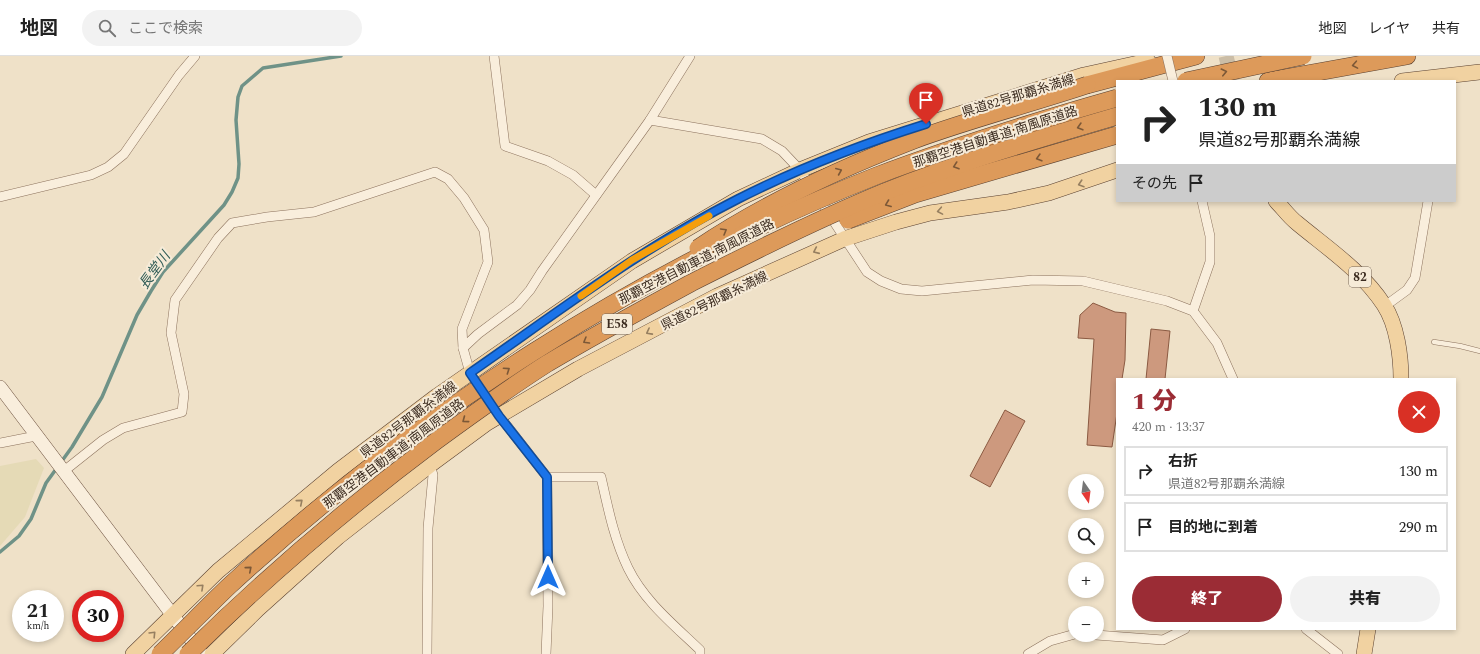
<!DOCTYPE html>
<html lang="ja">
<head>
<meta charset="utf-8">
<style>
  body { margin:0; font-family:Spectral,"Noto Sans JP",serif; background:#f2f2f2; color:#222; height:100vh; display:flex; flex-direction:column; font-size:15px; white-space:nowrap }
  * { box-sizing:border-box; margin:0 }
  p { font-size:13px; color:#767676 }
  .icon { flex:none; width:22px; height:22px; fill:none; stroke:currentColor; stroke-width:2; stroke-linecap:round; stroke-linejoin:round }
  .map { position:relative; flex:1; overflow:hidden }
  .drawer { position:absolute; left:1116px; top:322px; width:340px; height:252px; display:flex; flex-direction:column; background:#fff; border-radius:0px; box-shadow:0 2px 6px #0003 }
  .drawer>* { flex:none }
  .guide { position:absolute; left:1116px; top:24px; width:340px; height:122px; border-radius:0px; box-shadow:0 2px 6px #0003; background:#fff; color:#222; overflow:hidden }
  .needle { width:26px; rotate:166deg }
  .fabs { position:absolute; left:1068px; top:418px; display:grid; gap:8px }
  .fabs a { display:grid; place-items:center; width:36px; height:36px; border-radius:50%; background:#fff; box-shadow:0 2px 6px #0003; font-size:20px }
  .speed { position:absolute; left:12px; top:534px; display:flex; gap:8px; font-size:20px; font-weight:700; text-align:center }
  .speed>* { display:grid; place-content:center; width:52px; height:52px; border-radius:50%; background:#fff; box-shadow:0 2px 6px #0003; line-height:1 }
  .speed small { font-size:10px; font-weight:400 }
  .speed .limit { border:6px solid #d22; background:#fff; color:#111 }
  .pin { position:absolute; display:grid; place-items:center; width:34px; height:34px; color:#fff; margin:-41px -17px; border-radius:50% 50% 50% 0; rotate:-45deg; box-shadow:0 0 4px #0007 }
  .pin .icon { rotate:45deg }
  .me { position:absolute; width:44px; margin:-22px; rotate:0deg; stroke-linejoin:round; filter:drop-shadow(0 0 3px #0008) }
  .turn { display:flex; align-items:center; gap:14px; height:84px; padding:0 16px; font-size:18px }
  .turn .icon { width:52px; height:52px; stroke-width:2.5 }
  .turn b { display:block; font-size:28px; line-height:34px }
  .then { display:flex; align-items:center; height:38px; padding:0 16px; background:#0003; gap:8px; font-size:15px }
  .round { display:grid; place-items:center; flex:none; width:42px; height:42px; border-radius:21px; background:#f2f2f2 }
  .head { display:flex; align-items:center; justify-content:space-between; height:68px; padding:0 16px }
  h1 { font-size:24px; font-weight:800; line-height:30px; color:#9b2c35 }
  .cta { display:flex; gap:8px; margin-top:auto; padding:8px 16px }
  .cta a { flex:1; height:46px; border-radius:24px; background:#9b2c35; color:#fff; font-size:16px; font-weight:800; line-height:46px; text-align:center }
  .cta a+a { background:#f2f2f2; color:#222 }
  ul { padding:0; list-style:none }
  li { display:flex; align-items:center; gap:12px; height:50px; margin:0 8px 6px; padding:0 8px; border:2px solid #e0e0e0; border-radius:0px }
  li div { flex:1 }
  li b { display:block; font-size:15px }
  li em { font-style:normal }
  header { display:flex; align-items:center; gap:24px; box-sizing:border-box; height:56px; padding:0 20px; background:#fff; border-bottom:1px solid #e0e0e0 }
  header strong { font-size:19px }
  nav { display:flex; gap:22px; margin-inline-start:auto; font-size:14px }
  .search { width:280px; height:36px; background:#f2f2f2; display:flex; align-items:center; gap:10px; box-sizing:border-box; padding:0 14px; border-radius:22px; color:#767676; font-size:15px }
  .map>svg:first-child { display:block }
</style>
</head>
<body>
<header>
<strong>地図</strong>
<div class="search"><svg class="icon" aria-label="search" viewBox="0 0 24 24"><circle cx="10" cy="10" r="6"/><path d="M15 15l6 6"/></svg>ここで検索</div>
<nav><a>地図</a><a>レイヤ</a><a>共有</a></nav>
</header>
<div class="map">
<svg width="1480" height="598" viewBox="0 0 1480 598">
  <rect width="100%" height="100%" fill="#efe1c8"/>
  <path fill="#e5dab6" d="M36,403L44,412L25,461L0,490V410Z"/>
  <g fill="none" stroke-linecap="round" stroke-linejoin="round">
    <path stroke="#6f9287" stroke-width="3.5" d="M0,496L19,480L31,463L46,427L72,391L102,341L137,259L151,235L163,216L224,149L232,136L238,122L239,108L236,64L238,41L242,30L263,12L341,0"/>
  </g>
  <g fill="#cd997e" stroke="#8b5a42">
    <path d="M1093,247L1115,256L1126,257L1125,304L1122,323H1117V357L1112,391L1087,389L1094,283L1078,282L1080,259Z"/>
    <path d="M1151,273L1170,275L1165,323H1146Z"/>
    <path d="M1005,354L1025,365L990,431L970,420Z"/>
  </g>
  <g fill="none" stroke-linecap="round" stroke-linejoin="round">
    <path stroke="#cbbda6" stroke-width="15" stroke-dasharray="15 8" stroke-linecap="butt" d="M1226,0L1232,25"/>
    <defs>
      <path id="lane" d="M1434,286L1460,290L1480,295"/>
      <g id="street">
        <path d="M494,0L505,90L548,105L573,119L596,139"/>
        <path d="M650,64L762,83L782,95L800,114L867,216L881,225L901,233L922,235L1033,224L1083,225L1167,245L1193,255L1217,287L1233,323"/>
        <path d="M0,141L91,119L108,111L124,98L179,19L195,0"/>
        <path d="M1385,250L1407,234L1415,222L1428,145"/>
        <path d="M1193,255L1210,206V180L1202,145"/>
        <path d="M463,292L478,278L517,249L530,234L542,215L650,64L690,0"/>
        <path d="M497,357L547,421L548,550L546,598"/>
        <path d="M0,387L36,380"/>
        <path d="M64,415L103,384L123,372L182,356L184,338L171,277L175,244L218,182L232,167L267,161L314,156L435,116L448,123L464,142L484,174L488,206L462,273L463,292L470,317L482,335"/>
        <path d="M547,421H601C608,452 614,483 628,512C644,545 674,569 700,594V598"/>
        <path d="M1306,573L1338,598"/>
        <path d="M1096,579L1163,584L1185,573"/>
        <path d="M427,598L428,472L433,419L430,409"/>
        <path d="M1028,598L1050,585L1075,578"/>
      </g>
      <path id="secondary" d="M0,331L202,598"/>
      <g id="primary">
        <path d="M1402,25L1480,16"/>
        <path d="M1276,145C1283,152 1289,161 1297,167C1327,192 1362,215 1384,249C1397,269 1401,300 1401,323"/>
        <path d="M133,598L218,515L338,415L437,340L632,205L738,143L800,114L869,86L1084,19L1148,5"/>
        <path d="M212,598L258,553L338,481L430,409L487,367L578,313L717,240L844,183L896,166L930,157L1008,146L1049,137L1117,114"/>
        <path d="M1364,598L1368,573"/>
      </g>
      <g id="highway">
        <path d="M1268,25L1407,0"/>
        <path d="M1087,29L1196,0"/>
      </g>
    </defs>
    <use href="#lane" stroke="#8c725d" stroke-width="5.5"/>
    <use href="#street" stroke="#8c725d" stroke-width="10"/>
    <use href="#secondary" stroke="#6e5340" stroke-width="14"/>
    <use href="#primary" stroke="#5a4131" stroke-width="16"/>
    <use href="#highway" stroke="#5a4131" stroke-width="18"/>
    <use href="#lane" stroke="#f9eedc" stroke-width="4.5"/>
    <use href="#street" stroke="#f9eedc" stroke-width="9"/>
    <use href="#secondary" stroke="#f9eedc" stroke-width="13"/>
    <use href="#primary" stroke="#f1d2a1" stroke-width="15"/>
    <use href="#highway" stroke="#dd9a5a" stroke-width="17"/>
    <defs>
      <path id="street-bridge" d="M1167,0L1173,25"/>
      <g id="highway-bridge">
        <path d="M1186,25L1303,0"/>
        <path d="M848,164L915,138L1117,79"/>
        <path d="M698,192C765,147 839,113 914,84C971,63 1030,48 1087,29"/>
        <path d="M160,598C183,576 205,553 228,531C416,358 639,214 876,120C955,90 1036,65 1117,42"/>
        <path d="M188,598C266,521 348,451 436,385C473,358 510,331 548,307C595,279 643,253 691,227C754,195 818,163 884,136C960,106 1038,83 1117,60"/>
      </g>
    </defs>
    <use href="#street-bridge" stroke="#8c725d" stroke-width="10" stroke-linecap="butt"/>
    <use href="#highway-bridge" stroke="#5a4131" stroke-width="18" stroke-linecap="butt"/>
    <use href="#street-bridge" stroke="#f9eedc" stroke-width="9"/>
    <use href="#highway-bridge" stroke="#dd9a5a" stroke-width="17"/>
  </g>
  <defs><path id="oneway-chevron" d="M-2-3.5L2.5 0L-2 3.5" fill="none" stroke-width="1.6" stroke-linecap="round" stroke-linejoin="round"/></defs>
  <g stroke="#7c5837">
    <use href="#oneway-chevron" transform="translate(1355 9) rotate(170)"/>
    <use href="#oneway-chevron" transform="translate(1224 16) rotate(-13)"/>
    <use href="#oneway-chevron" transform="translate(1080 71) rotate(164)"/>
    <use href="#oneway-chevron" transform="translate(1039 102) rotate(164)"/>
    <use href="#oneway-chevron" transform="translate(956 110) rotate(161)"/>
    <use href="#oneway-chevron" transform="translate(839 115) rotate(-23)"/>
    <use href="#oneway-chevron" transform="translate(888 148) rotate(159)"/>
    <use href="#oneway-chevron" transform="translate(724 175) rotate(-30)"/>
    <use href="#oneway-chevron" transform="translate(586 285) rotate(150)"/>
    <use href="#oneway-chevron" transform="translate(507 314) rotate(-34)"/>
    <use href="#oneway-chevron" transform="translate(465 364) rotate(143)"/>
    <use href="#oneway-chevron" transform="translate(249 513) rotate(-41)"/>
  </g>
  <g stroke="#967f60">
    <use href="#oneway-chevron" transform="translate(1081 128) rotate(162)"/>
    <use href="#oneway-chevron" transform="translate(940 155) rotate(170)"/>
    <use href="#oneway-chevron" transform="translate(816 195) rotate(156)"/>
    <use href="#oneway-chevron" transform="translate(649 276) rotate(152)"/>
    <use href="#oneway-chevron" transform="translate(300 446) rotate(-40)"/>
    <use href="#oneway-chevron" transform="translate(201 531) rotate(-43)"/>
    <use href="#oneway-chevron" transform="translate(153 578) rotate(-46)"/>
  </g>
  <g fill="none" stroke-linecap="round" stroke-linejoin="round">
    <defs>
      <path id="route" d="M548,521L547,421L499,360L470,317C558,256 643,191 738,143C799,112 862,88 926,68"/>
    </defs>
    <use href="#route" stroke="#114b97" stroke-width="10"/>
    <use href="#route" stroke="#1a73e8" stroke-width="7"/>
    <path stroke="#f59e0b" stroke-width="7" d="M581,240L632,204L709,160"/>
  </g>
  <g text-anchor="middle" stroke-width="4" stroke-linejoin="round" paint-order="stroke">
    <g fill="#f6ebd8" stroke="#746557" stroke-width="1">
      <rect x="1349" y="211" width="22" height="20" rx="3"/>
      <rect x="602" y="258" width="30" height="20" rx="3"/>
    </g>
    <g font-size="12" font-weight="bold" fill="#3c2c20">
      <text x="1360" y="225">82</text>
      <text x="617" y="272">E58</text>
    </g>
    <g font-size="13" fill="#3c2c20" stroke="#f6ebd8">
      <text transform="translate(1018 39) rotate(-17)" y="5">県道82号那覇糸満線</text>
      <text transform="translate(995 80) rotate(-18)" y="5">那覇空港自動車道;南風原道路</text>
      <text transform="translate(696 205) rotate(-27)" y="5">那覇空港自動車道;南風原道路</text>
      <text transform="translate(714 244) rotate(-26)" y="5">県道82号那覇糸満線</text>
      <text transform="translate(408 363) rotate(-37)" y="5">県道82号那覇糸満線</text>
      <text transform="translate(393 397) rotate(-37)" y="5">那覇空港自動車道;南風原道路</text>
    </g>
    <g font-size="14" font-style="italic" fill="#305c56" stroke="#f6ebd8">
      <text transform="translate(154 214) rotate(-54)" y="5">長堂川</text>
    </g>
  </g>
</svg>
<div class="fabs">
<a><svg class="needle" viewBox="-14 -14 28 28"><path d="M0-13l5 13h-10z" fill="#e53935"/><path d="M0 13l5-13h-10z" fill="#767676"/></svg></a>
<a><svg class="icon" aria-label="search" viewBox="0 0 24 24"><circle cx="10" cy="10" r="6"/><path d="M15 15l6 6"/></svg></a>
<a>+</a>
<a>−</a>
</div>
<div class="speed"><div>21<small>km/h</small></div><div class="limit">30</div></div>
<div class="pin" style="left:926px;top:68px;background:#d93025"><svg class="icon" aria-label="arrive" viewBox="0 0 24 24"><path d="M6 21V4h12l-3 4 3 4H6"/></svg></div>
<svg class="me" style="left:548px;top:521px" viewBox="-20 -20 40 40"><path d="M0-17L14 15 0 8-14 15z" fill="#1a73e8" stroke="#fff" stroke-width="4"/></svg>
<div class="guide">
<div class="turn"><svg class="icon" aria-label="right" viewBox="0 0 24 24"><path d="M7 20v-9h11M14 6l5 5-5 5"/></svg><div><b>130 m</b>県道82号那覇糸満線</div></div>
<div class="then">その先<svg class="icon" aria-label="arrive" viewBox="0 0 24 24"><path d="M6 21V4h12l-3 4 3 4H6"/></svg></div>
</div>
<section class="drawer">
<div class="head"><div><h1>1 分</h1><p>420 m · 13:37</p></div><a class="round" style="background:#d93025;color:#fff"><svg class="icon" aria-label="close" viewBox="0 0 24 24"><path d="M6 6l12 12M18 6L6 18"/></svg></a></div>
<ul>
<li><svg class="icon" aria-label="right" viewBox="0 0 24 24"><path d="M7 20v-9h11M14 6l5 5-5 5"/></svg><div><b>右折</b><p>県道82号那覇糸満線</p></div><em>130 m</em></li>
<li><svg class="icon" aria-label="arrive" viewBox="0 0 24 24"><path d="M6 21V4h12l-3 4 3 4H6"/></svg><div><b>目的地に到着</b></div><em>290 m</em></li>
</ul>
<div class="cta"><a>終了</a><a>共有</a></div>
</section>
</div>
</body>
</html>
